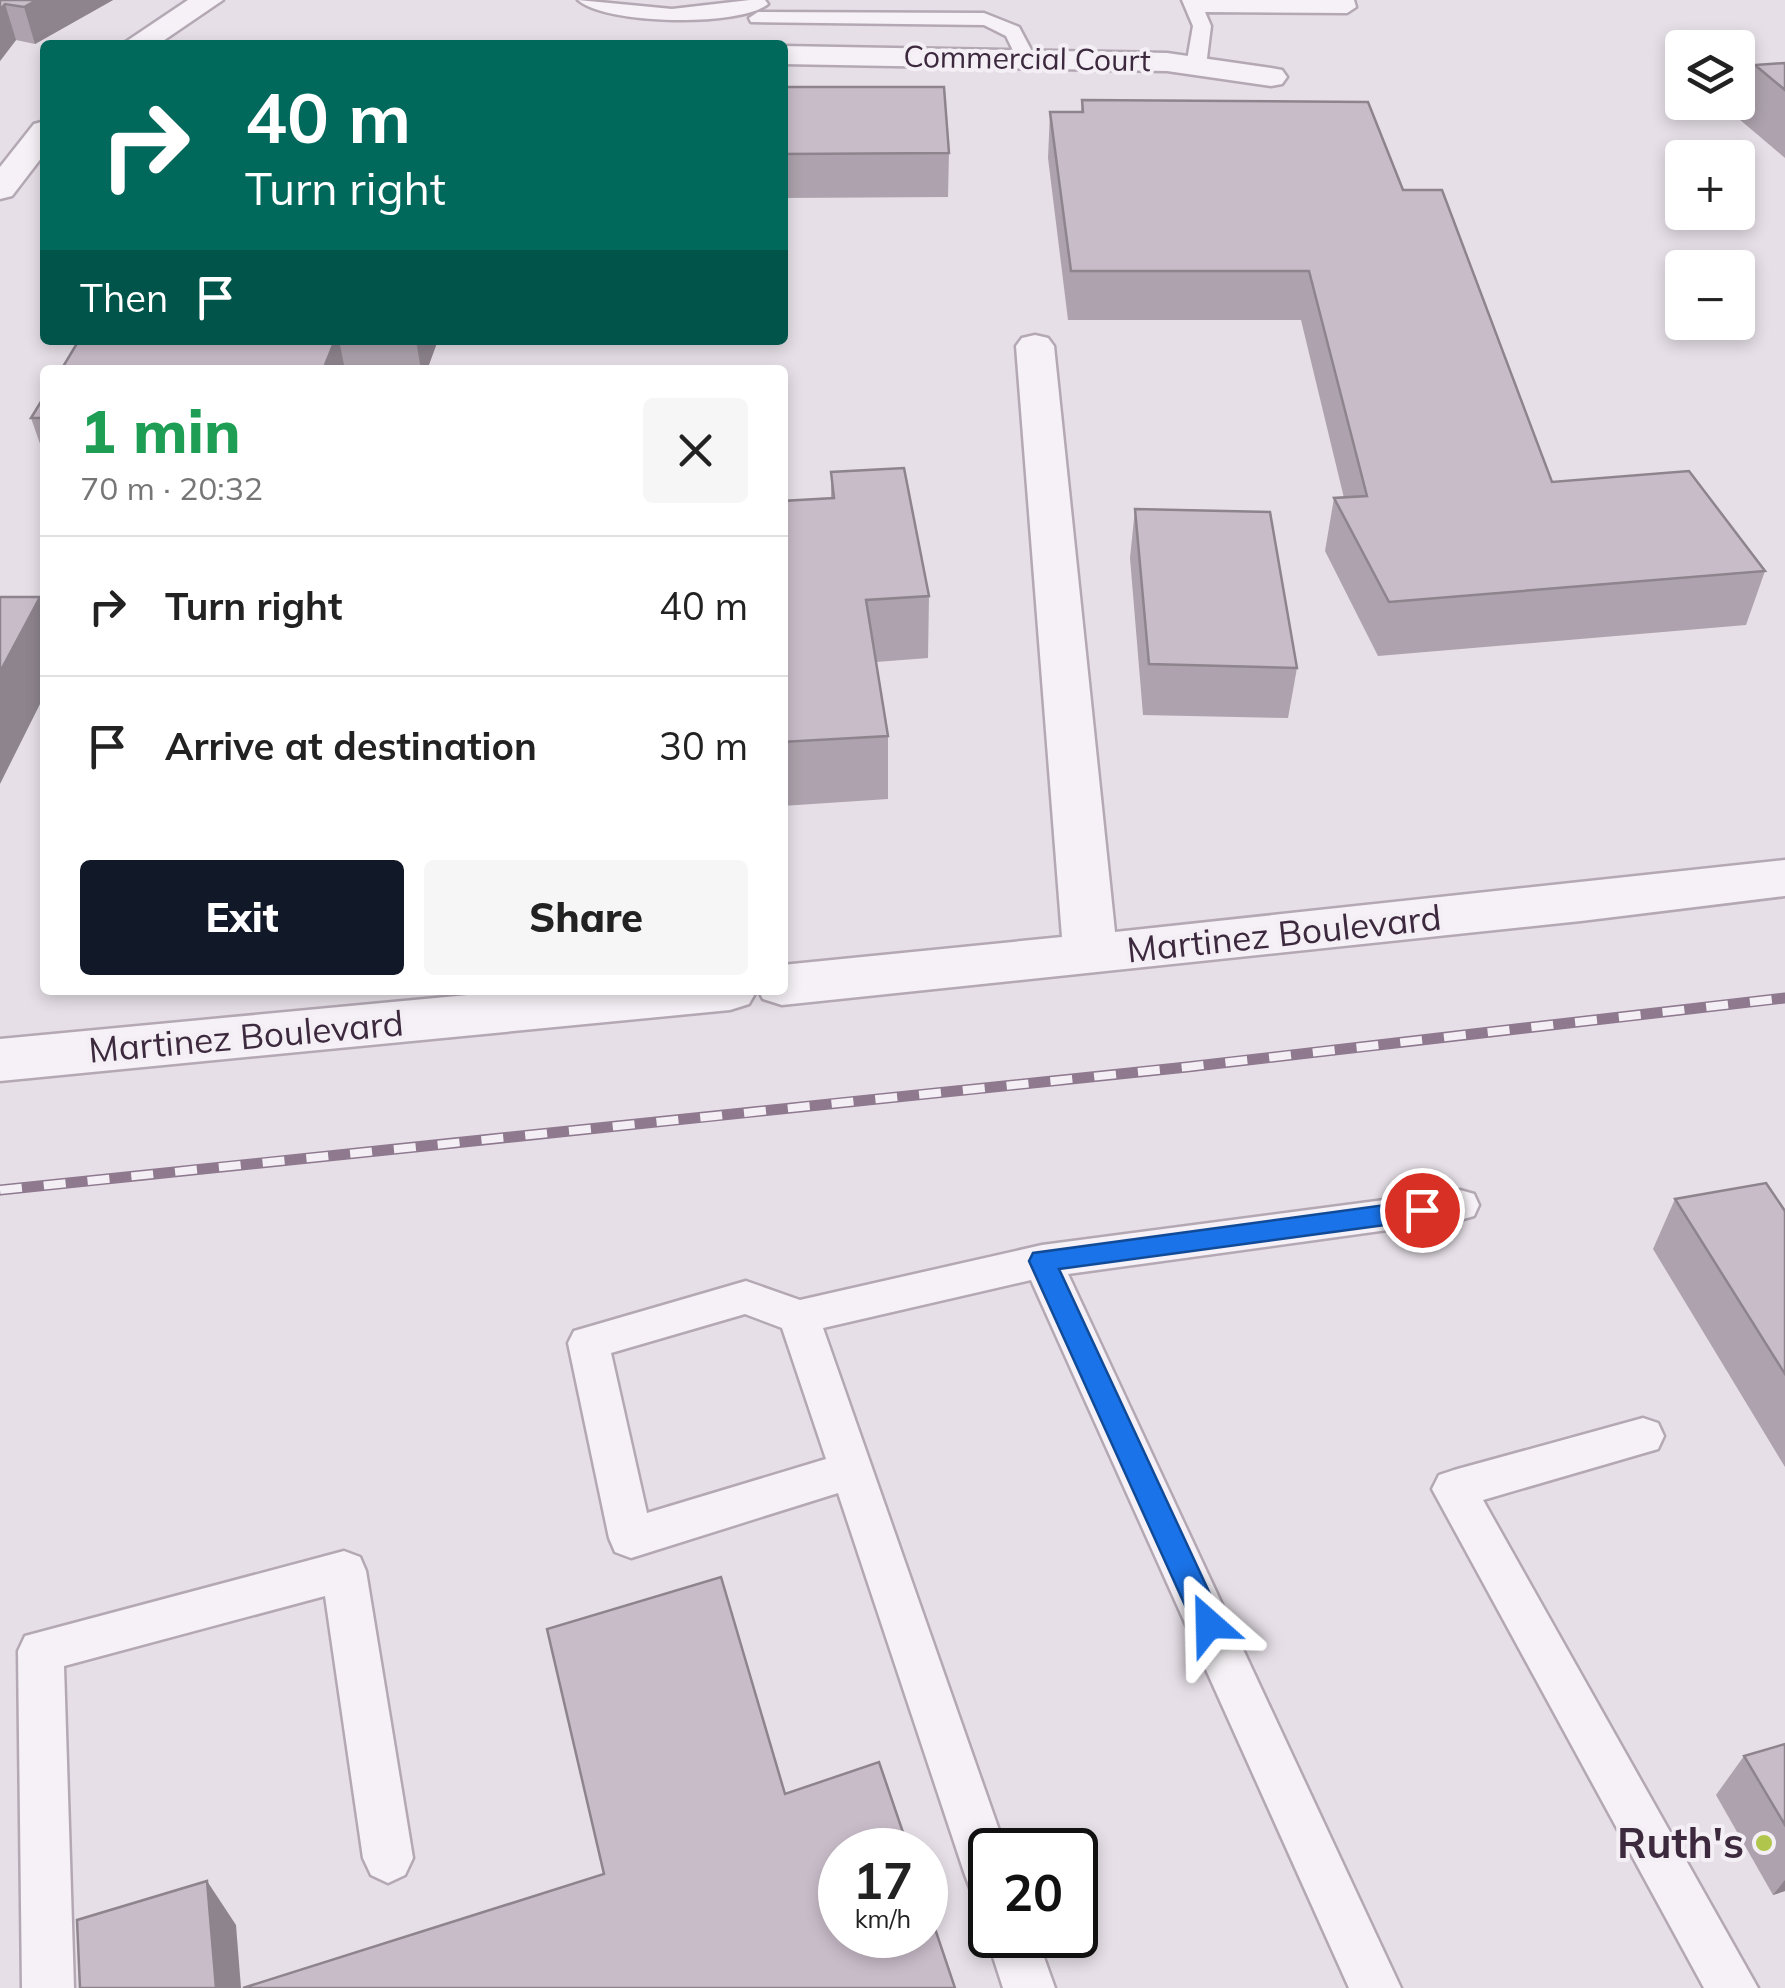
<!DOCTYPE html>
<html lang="en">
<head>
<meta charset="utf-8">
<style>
  body { margin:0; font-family:Mulish,sans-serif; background:#f6f6f6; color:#222; height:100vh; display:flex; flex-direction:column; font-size:38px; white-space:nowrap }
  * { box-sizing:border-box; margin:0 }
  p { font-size:32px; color:#767676 }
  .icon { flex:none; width:55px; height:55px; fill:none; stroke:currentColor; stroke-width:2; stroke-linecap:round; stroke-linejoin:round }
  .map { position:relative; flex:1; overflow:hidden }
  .side { position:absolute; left:40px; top:365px; width:748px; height:630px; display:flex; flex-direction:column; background:#fff; border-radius:10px; box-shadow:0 5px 15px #0003 }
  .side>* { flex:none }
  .banner { position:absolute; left:40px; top:40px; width:748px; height:305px; border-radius:10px; box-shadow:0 5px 15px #0003; background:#00695c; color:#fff; overflow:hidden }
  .fabs { position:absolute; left:1665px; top:30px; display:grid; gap:20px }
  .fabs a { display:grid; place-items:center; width:90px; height:90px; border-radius:10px; background:#fff; box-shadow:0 5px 15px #0003; font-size:50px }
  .speed { position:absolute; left:818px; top:1828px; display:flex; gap:20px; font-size:50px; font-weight:700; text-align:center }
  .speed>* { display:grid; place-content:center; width:130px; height:130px; border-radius:50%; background:#fff; box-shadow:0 5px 15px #0003; line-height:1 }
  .speed small { font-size:25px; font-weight:400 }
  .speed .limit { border:5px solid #111; border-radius:15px; background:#fff; color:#111 }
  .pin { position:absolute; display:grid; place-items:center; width:85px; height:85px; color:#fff; margin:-42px; border:5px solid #fff; border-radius:50%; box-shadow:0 2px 10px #0007 }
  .me { position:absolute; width:110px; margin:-55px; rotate:335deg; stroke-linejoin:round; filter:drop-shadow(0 0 8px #0008) }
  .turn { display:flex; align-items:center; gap:35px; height:210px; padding:0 40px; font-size:45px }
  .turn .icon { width:130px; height:130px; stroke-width:2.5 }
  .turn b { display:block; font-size:70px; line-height:85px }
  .then { display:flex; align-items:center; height:95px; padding:0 40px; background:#0003; gap:20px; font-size:38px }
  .round { display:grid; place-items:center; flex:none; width:105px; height:105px; border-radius:10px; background:#f6f6f6 }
  .headline { display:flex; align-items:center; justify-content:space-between; height:170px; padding:0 40px }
  h1 { font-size:60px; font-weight:800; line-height:75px; color:#1e9e55 }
  .cta { display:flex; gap:20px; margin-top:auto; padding:20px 40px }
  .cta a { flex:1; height:115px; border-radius:10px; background:#111827; color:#fff; font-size:40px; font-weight:800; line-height:115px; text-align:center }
  .cta a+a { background:#f6f6f6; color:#222 }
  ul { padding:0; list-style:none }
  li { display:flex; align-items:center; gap:30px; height:140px; padding:0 40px; border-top:2px solid #e0e0e0 }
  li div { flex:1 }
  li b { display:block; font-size:38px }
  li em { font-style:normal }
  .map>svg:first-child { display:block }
</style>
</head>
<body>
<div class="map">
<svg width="1785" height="1988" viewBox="0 0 1785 1988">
  <rect width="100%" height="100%" fill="#e6dfe7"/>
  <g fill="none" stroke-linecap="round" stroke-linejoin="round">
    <defs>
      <g id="lane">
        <path d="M578,0L672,9L750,0H765L768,4C741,27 606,25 578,0Z"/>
        <path d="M1182,0H1354L1356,7L1347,13L1205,12L1211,26L1206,66L1196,72L1186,66L1193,26Z"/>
        <path d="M758,12L984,13L1019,27L1036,59L1033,63H1019L1006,36L984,25L751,22L749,18Z"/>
        <path d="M1460,1190L1474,1194L1479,1205L1474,1216L1460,1220L1068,1274L1401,1988H1349L1031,1280L823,1328L1006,1850H990V1900L972,1893L965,1875L838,1493L631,1558L615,1552L609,1538L568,1343L574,1331L746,1281L800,1300L1042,1245ZM745,1314L782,1328L826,1459L647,1513L611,1353Z"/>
        <path d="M1643,1418L1658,1423L1664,1436L1658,1449L1483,1500L1758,1988H1704L1432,1489L1439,1475L1454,1470Z"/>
        <path d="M344,1551L360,1557L366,1571L413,1858L405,1875L388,1883L371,1875L363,1858L325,1596L64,1666L74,1988H22L18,1651L25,1636Z"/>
        <path d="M990,1925V1935H1036L1055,1988H1003L986,1935Z"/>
      </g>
      <g id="street">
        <path d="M188,0H223L157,45H121Z"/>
        <path d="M782,46L1167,53L1271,68L1282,70L1287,77L1282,84L1271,86L1167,71L782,64Z"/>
        <path d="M45,121V153L12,196L0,199V167L34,124Z"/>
        <path d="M1035,335L1048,338L1054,346L1115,932L1785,860V896L1581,921L782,1005L763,999L758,990H782V965L1062,937L1016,346L1022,338Z"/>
        <path d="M520,990H757L749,1004L730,1010L0,1081V1039Z"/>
      </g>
    </defs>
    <use href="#lane" stroke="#b3a8b4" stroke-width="5"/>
    <use href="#street" stroke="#b3a8b4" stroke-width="5"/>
    <use href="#lane" fill="#f5f1f6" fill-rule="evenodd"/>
    <use href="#street" fill="#f5f1f6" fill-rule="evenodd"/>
    <defs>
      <path id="rail" d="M0,1190L1187,1067L1785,998"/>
    </defs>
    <use href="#rail" stroke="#8e798f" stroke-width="11"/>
    <use href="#rail" stroke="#f4eef5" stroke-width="8" stroke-dasharray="22" stroke-linecap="butt"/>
  </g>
  <g fill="#ada2ad">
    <path d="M0,0H113L35,44L16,40L0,61Z"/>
    <path d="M1785,63V158L1739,119L1755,65Z"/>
    <path d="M782,87L949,153L948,197L782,198Z"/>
    <path d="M1082,100L1403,190L1552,482L1765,571L1746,625L1378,656L1325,551L1334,498H1344L1301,320H1068L1048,158L1050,112H1081Z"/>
    <path d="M79,340H438L427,370H61Z"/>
    <path d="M45,395V458L31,418Z"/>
    <path d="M831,472L929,596L928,658L876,662L888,736V799L782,806V501L831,499Z"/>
    <path d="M1135,509L1297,668L1288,718L1143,715L1130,558Z"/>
    <path d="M1675,1199L1785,1211V1467L1653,1249Z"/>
    <path d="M1785,1744V1891L1773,1895L1716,1795L1744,1756Z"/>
  </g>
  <g fill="#8d848d">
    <path d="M37,0H113L35,44L24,7Z"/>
    <path d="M5,4L16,40L0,61V10Z"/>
    <path d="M335,340H339L345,370H323Z"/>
    <path d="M416,340H438L427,370H421Z"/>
    <path d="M40,597L45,612V694L0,784V672Z"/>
    <path d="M1785,1880V1891L1773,1895Z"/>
    <path d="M207,1881L236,1925L241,1988H216Z"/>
  </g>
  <g fill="#c9bcc9" stroke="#8d848d" stroke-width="2.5">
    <path d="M0,0H37L24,7L5,4L0,10Z"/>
    <path d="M1785,63V90L1755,65Z"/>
    <path d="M782,87H944L949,153L782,154Z"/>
    <path d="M1082,100L1368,102L1403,190H1442L1552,482L1689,471L1765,571L1389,602L1334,498L1367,496L1309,271H1071L1050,112H1083Z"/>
    <path d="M79,340H335L323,370H61Z"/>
    <path d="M45,395V418H31Z"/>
    <path d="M904,468L929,596L866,600L888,736L782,742V501L834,498L831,472Z"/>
    <path d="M1135,509L1270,512L1297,668L1149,664Z"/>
    <path d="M0,597H40L0,672Z"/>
    <path d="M1766,1183L1785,1211V1374L1675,1199Z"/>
    <path d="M721,1577L785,1794L879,1762L909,1850H840V1935H925V1899L955,1988H243L604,1874L547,1629Z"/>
    <path d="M1785,1744V1825L1744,1756Z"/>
    <path d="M207,1881L216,1988H80L77,1920Z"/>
  </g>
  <path fill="#1a73e8" stroke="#114b97" stroke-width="2.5" d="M1422,1200L1431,1203L1435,1210L1431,1217L1422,1220L1059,1269L1224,1624L1219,1634L1209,1638L1198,1634L1029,1261L1033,1253Z"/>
  <circle fill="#afc54b" stroke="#f4eef5" stroke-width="4" cx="1764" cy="1843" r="10"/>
  <g text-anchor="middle" stroke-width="8" stroke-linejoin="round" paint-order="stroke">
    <g font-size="30" fill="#3c293d" stroke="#f4eef5">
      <text transform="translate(1027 59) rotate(1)" y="10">Commercial Court</text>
    </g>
    <g font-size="35" fill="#3c293d" stroke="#f4eef5">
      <text transform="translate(1284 934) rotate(-6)" y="12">Martinez Boulevard</text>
      <text transform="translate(246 1037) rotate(-5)" y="12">Martinez Boulevard</text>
    </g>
    <g font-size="42" font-weight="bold" fill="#3c293d" stroke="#f4eef5" text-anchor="end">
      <text x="1744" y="1858">Ruth's</text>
    </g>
  </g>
</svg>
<div class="fabs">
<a><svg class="icon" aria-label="layers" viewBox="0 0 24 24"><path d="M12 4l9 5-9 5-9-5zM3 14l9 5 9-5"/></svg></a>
<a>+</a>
<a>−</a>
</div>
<div class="speed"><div>17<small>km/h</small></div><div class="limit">20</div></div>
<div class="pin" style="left:1422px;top:1210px;background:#d93025"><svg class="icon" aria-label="arrive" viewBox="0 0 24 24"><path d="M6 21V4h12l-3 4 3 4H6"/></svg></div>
<svg class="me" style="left:1209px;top:1624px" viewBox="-20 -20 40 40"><path d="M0-17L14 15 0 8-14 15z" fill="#1a73e8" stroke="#fff" stroke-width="4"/></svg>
<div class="banner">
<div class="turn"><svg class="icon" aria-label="right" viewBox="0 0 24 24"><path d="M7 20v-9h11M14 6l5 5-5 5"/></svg><div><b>40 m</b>Turn right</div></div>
<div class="then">Then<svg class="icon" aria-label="arrive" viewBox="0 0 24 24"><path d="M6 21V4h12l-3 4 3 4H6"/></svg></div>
</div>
<section class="side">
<div class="headline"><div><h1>1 min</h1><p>70 m · 20:32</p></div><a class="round"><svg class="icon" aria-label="close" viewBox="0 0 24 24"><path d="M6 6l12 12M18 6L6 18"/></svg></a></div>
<ul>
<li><svg class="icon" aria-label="right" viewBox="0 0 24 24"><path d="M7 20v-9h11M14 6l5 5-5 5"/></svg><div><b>Turn right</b></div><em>40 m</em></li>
<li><svg class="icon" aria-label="arrive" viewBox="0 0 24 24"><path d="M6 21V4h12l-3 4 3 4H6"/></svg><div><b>Arrive at destination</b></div><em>30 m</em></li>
</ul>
<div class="cta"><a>Exit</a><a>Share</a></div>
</section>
</div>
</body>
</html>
